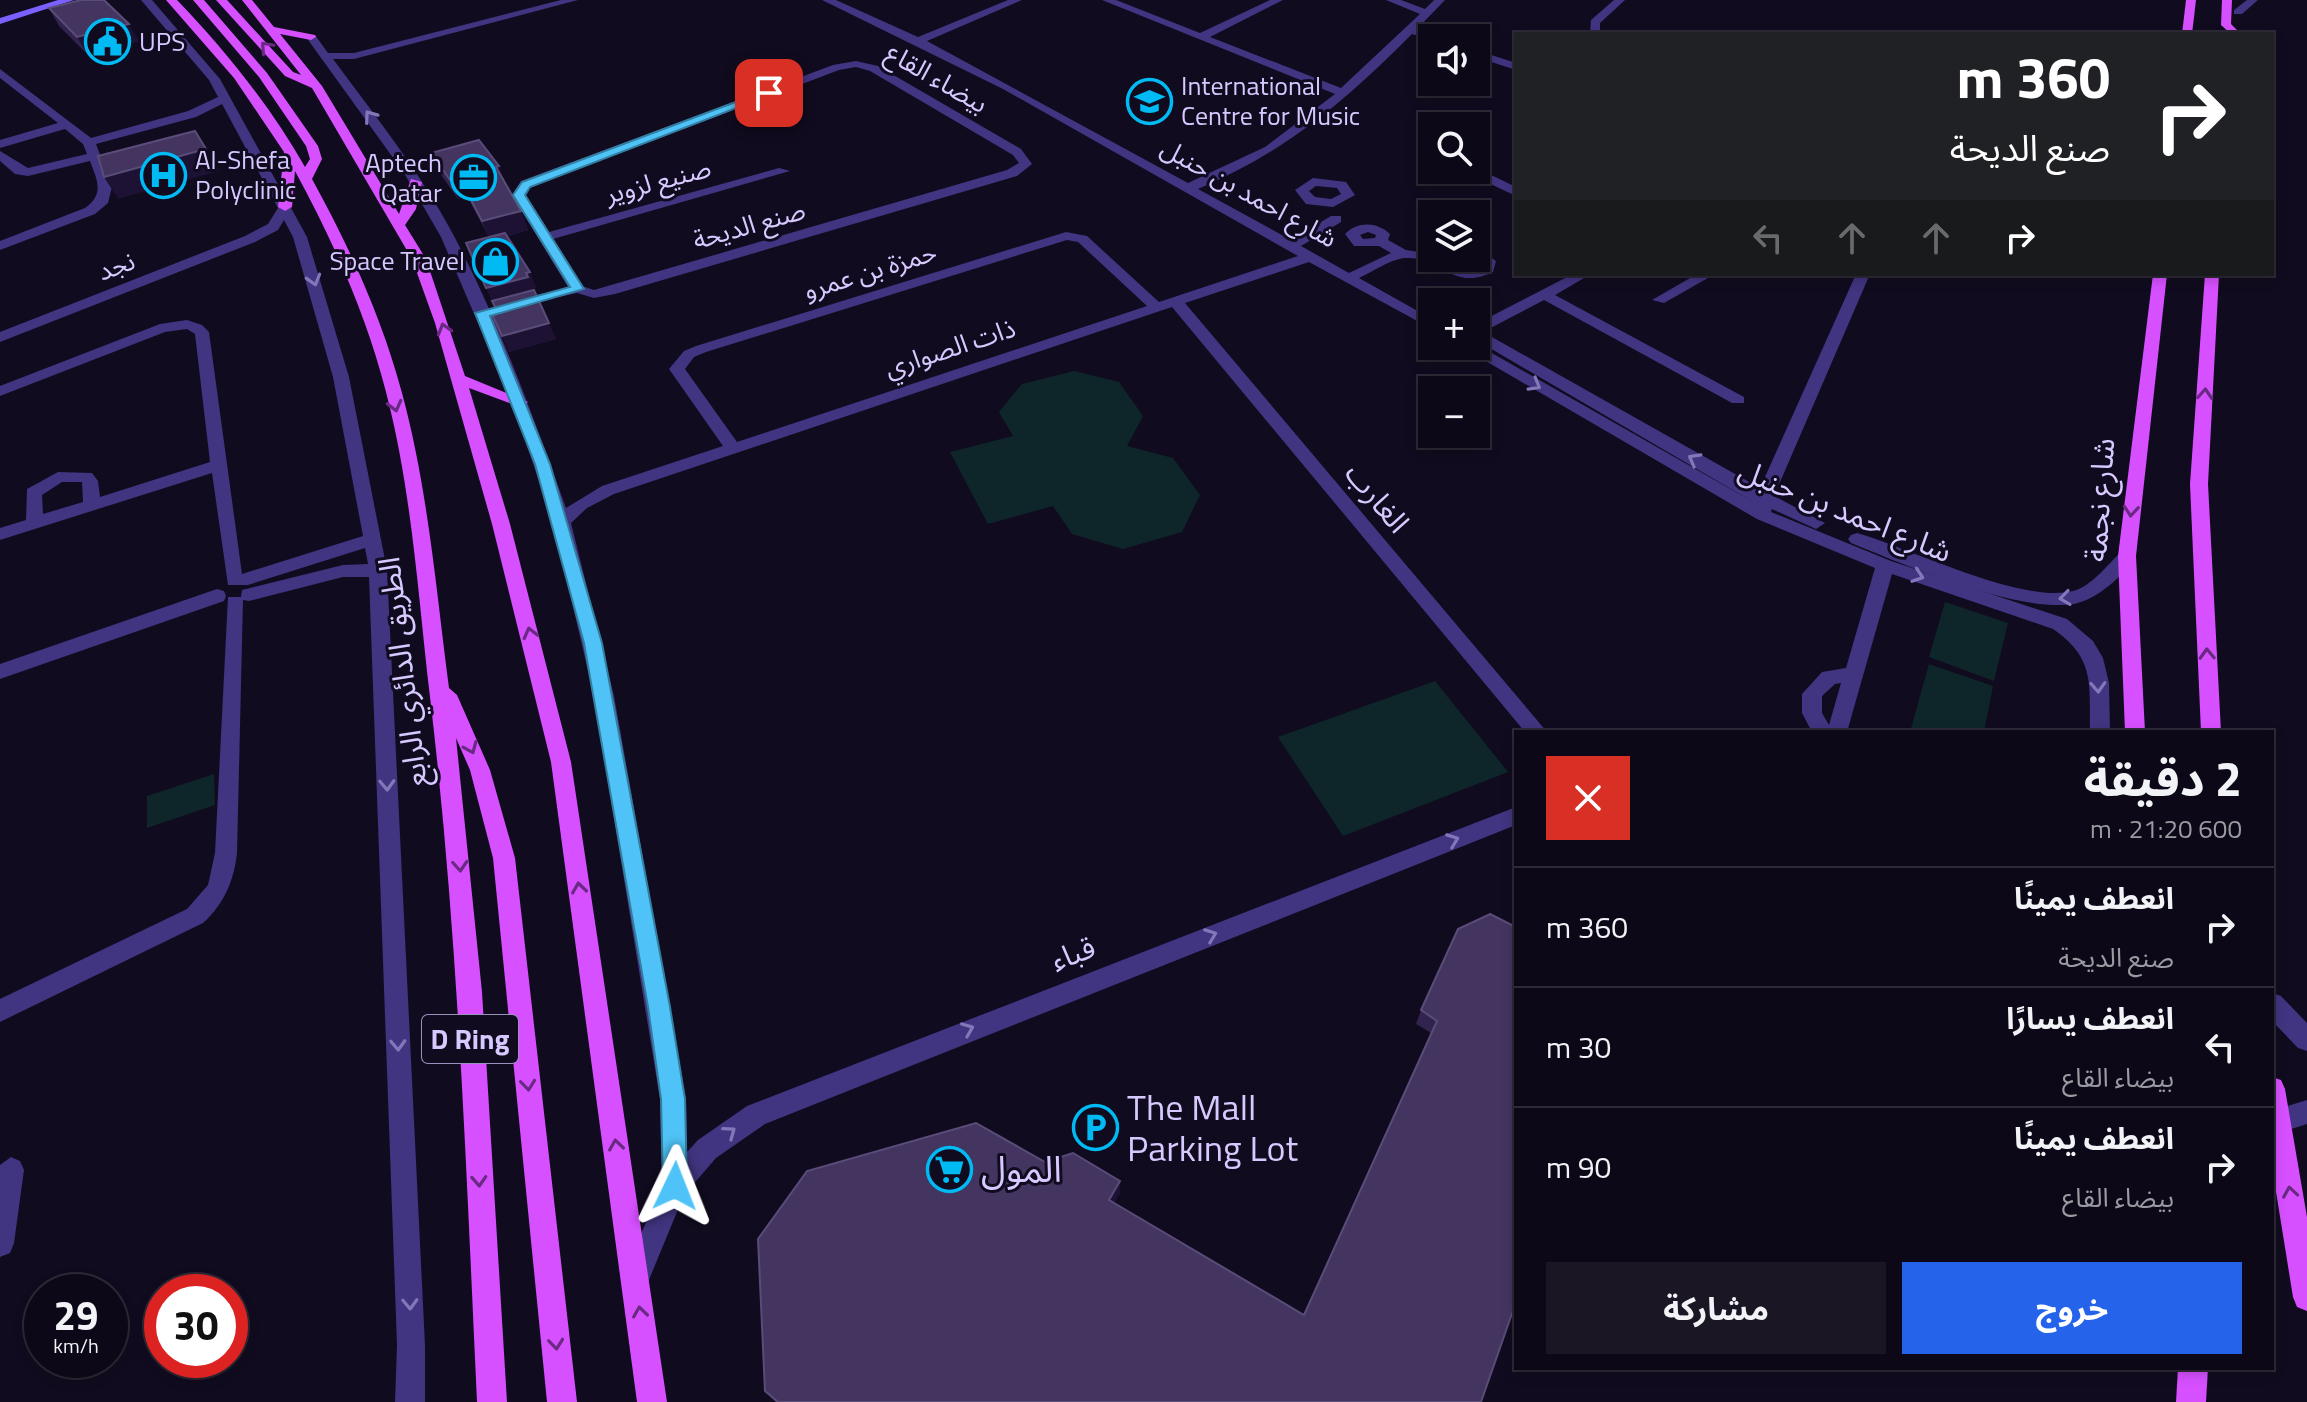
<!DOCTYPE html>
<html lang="ar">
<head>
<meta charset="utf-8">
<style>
  body { margin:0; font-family:"Titillium Web","Noto Sans Arabic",sans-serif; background:#1b1624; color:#f1f3f6; direction:rtl; height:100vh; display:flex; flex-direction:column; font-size:30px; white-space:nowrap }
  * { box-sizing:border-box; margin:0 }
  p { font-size:26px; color:#9a9aa1 }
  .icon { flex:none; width:44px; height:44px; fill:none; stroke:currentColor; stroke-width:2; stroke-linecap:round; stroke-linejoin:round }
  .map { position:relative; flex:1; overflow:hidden; direction:ltr }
  .sheet { position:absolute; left:1514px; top:730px; width:760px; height:640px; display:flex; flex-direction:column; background:#0d0817; border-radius:0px; box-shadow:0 4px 12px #0003,0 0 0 2px #2d2936; direction:rtl }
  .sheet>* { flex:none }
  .banner { position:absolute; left:1514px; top:32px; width:760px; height:244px; border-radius:0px; box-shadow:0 4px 12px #0003,0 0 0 2px #2d2936; direction:rtl; background:#202124; color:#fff; overflow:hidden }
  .tools { position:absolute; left:1418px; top:24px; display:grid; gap:16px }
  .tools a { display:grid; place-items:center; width:72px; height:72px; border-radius:0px; background:#0d0817; box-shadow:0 4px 12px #0003,0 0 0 2px #2d2936; font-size:40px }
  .speed { position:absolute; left:24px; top:1274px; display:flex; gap:16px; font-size:40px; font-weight:700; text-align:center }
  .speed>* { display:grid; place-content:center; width:104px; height:104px; border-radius:50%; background:#0d0817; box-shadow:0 4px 12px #0003,0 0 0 2px #2d2936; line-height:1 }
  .speed small { font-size:20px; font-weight:400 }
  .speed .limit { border:12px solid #d22; background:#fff; color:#111 }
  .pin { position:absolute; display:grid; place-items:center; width:68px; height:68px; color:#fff; margin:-34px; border-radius:16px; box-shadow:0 4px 12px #0006 }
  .me { position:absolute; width:88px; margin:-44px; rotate:2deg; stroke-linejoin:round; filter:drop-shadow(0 0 6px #0008) }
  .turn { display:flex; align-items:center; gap:28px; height:168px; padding:0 32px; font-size:36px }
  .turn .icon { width:104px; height:104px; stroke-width:2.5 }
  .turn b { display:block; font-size:56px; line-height:68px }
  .lanes { display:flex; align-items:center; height:76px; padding:0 32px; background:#0003; justify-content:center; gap:40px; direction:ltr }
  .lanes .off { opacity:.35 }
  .round { display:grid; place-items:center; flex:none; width:84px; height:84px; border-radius:0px; background:#1b1624 }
  .head { display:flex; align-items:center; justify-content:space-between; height:136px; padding:0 32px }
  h1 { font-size:48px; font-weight:700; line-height:60px }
  .action { display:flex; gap:16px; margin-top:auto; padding:16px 32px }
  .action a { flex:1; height:92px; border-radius:0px; background:#2563eb; color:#fff; font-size:32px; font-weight:700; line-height:92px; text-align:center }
  .action a+a { background:#1b1624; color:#f1f3f6 }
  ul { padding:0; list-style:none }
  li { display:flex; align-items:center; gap:24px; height:120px; padding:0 32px; border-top:2px solid #2d2936 }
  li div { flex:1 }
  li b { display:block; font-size:30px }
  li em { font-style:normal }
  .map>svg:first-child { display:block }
</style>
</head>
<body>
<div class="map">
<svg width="2307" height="1402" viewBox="0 0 2307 1402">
  <rect width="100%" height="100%" fill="#110b1f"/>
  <g fill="#0e2629">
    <path d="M1074,371L1119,382L1143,416L1127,446L1173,458L1200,495L1182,532L1123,549L1072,534L1053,506L988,524L950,452L1013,436L999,412L1022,384Z"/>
    <path d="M1945,602L2008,623L1994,681L1929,657Z"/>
    <path d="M1929,664L1993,686L1984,732H1910Z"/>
    <path d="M1435,681L1508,772L1343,836L1278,737Z"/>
    <path d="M214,774L215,805L147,828V796Z"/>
  </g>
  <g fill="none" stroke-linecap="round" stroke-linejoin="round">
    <g fill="#413480" fill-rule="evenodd">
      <path d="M141,0H152L220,79L307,237L349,377L387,570L425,1345V1402H395L397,1345L369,577H343L249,601L243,600L237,853C234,881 224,904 203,923L0,1022V999L187,909L208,885L215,853L228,597H241L242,590L343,565L368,564L365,548L248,585H228L212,473L0,540V528L26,520L27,489L58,472L92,473L98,481L100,497L210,462L195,334L187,329L165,332L0,396V386L160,324L187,320L202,325L209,332L242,574L363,536L333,377L293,237L284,220L278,230L255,242L0,342V332L245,236L268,224L278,208L222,104L196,117L96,144L112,187L108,203L95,214L0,250V241L85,208C105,194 97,180 90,161L28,176L15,174L0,161V151L28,168L87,154L83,144L65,129L0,148V140L58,123L0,78V69L91,138L188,111L218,97L209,80ZM62,482H82L83,502L43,514L42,495Z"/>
      <path d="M561,0H578L354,59H333C376,117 421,173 454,236C500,323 533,417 566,508L602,486L723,446L669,369L684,351L696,346L1066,232L1087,236L1159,302L1298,256L1003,89L822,0H836L918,37L1008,0H1022L927,41L1188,183L1265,147L1335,94L1102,0H1116L1200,33L1270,0H1283L1210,37L1341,88L1420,14L1386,0H1401L1425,9L1434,0H1445L1417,29L1439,38H1432V41L1412,34C1343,103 1288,150 1198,189L1291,240L1331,216H1341V222L1301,246L1349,273L1391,253L1379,246H1354L1345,234C1358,221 1377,222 1390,234L1388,240L1406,250L1432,254V258H1447L1462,270L1481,267L1482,262L1476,258V247L1496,261L1493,272C1452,292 1442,256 1405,258C1391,259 1372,272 1359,278L1432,319V329L1309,262L1185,303L1547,732H1525L1172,307L614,494L587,508L571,523L614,696L686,1099L687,1152L698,1140L747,1106L1516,807V825L765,1124L716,1158L684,1195L646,1287L636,1291L626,1287L622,1277L662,1186L660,1099L594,696L553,522L512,402L441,237L404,173L306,37L315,35L328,53H354ZM1368,232L1376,235L1375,238L1363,239L1360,235ZM1067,240L1078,242L1147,306L737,442L685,369L694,357L706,352Z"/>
      <path d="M1614,0H1625L1600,23V34H1590L1591,20Z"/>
      <path d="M2247,0H2258L2242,14H2234V10Z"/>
      <path d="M1476,50L1516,63V70L1476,57Z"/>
      <path d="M856,61L878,66L1021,149L1032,164L1017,176L615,294L594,298L577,293L509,308V302L568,287L512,195L521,181L833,65ZM856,67L870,71L1013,155L1019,163L1007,170L594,290L582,286L553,239L790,171L779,168L549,232L526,195L531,187L839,70Z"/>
      <path d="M1487,173L1516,187V196L1482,180L1481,177Z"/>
      <path d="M1313,178L1346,182L1355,195L1333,207L1306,204L1295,190ZM1316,186L1337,188L1341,194L1331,199L1315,197L1309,191Z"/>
      <path d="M1573,274H1591L1555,295L1744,397V403H1732L1544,300L1483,332L1760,488L1856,274H1870L1774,496L1825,523L1816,529L1772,509L1771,512L1891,561L2067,619L2093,641L2103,658L2109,683L2110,732H2090C2089,684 2096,659 2053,629L1892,574L1847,732H1812L1802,713V694L1822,672L1846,668L1875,568L1757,519L1460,346L1476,344L1755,503L1476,340V324ZM1841,683L1829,725L1822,713V696L1835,684Z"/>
      <path d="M1697,274H1715L1664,303L1652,300Z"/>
      <path d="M1857,533C1910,548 2020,604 2073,591C2092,586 2107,565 2121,552L2127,550L2136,556C2123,576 2098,599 2074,604C2017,613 1905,565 1851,543L1848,539L1851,535Z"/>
      <path d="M217,589L224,591L226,596L224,601L0,679V664Z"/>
      <path d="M2272,993L2281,996L2307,1023V1051L2298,1048L2272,1021Z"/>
      <path d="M2307,1100V1124L2279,1133L2272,1131V1111Z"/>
      <path d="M11,1157L20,1161L24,1170L14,1243L10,1253L0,1257V1165Z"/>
    </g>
    <path fill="#7a60ff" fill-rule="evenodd" d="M58,0H74L0,24V18Z"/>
    <g fill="#d650ff" fill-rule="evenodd">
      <path d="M166,0H177C226,51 271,107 305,167L310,159L306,146L259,77L193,0H204L267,73L318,146L322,159L312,179C349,246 382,318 402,393C428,489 436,589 449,688L457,695L490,770L515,858L577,1402H547L493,858L470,770L456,738L482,992L507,1402H477C466,1166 458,932 430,697C418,595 412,492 386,392C366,314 333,241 295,171L292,207L285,211L278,207L284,152L234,78Z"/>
      <path d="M216,0H227L293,72L301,75L242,0H252L274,27L315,35L316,37L311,40L280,34L322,86L399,214L411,179L422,182L416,209L405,225L426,259L465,376L528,402L520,407L469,388L510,524L571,762L667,1402H637L551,762L492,524L435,323L412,259L312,88L285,76Z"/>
      <path d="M2186,0H2196L2192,34H2182Z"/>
      <path d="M2222,0H2232L2231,24L2241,34H2231L2221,25Z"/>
      <path d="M2153,274H2167L2136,556L2145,732H2125L2118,556Z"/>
      <path d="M2205,274H2219L2208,484L2221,732H2201L2190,484Z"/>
      <path d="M2272,1077L2281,1080L2285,1089L2307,1217V1311L2297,1307L2293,1297L2272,1167Z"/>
      <path d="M2178,1368H2208L2206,1402H2176Z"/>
    </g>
  </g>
  <g fill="#31234d">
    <path d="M49,8L139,41L88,55L59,26Z"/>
    <path d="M431,153L506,185L521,211L528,230L507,236L536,287L532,289L556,339L509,352L498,313L466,243L489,237L467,196L458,199L439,172Z"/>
    <path d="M1458,929L1481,1402H776L765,1391L1045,1162L1120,1193L1114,1203L1304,1315L1431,1033L1416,1024L1421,1010Z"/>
  </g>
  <g fill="#1d1233">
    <path d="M129,24L139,41L88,55L77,37Z"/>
    <path d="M206,149L219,171L118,199L104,177Z"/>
    <path d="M499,166L506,185L496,167Z"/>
    <path d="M459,177L467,196L458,199L450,180Z"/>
    <path d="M521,211L528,230L490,240L482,221Z"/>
    <path d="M530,272L536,287L532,289L534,293L493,303L486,288Z"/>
    <path d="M549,323L556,339L509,352L502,336Z"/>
    <path d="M1120,1181V1193L1110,1211L1109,1200Z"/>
  </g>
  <g fill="#433560" stroke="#5a4c79" stroke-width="2">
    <path d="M81,0H104L129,24L77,37L49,8Z"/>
    <path d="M195,131L206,149L104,177L98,156Z"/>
    <path d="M479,140L499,166L496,167L521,211L482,221L459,177L450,180L431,153Z"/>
    <path d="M505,233L530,272L526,273L528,277L486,288L466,243Z"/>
    <path d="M534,290L549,323L502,336L492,314L498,313L492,301Z"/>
    <path d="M1490,914L1516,927V1302L1481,1402H778L765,1391L758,1239L807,1171L976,1123L1045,1162L1073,1153L1120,1181L1109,1200L1304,1315L1437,1021L1421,1010L1458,929Z"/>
  </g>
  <defs><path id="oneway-chevron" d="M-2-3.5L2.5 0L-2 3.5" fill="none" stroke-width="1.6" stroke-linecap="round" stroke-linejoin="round" transform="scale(2)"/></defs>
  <g stroke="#6a2a84">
    <use href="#oneway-chevron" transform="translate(266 47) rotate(-132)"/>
    <use href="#oneway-chevron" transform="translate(444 329) rotate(-106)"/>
    <use href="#oneway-chevron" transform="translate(2205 394) rotate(-86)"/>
    <use href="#oneway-chevron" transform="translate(395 406) rotate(76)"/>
    <use href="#oneway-chevron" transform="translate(2131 511) rotate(95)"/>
    <use href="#oneway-chevron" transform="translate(530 633) rotate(-104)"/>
    <use href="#oneway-chevron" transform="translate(2207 654) rotate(-92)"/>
    <use href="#oneway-chevron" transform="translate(471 748) rotate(67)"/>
    <use href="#oneway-chevron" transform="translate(460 866) rotate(86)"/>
    <use href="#oneway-chevron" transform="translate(579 888) rotate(-98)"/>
    <use href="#oneway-chevron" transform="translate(528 1085) rotate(84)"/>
    <use href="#oneway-chevron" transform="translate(616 1145) rotate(-98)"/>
    <use href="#oneway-chevron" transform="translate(479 1181) rotate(87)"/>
    <use href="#oneway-chevron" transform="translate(2290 1192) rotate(-99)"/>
    <use href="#oneway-chevron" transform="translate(640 1312) rotate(-98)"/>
    <use href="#oneway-chevron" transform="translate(556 1344) rotate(84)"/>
  </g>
  <g stroke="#8477b9">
    <use href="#oneway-chevron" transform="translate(370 116) rotate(-126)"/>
    <use href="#oneway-chevron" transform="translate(314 280) rotate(74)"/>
    <use href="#oneway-chevron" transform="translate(1535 385) rotate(30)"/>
    <use href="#oneway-chevron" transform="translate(1694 459) rotate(-151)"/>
    <use href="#oneway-chevron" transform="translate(1918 576) rotate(19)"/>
    <use href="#oneway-chevron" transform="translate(2065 598) rotate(172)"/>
    <use href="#oneway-chevron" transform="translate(2098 687) rotate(87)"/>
    <use href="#oneway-chevron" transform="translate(387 785) rotate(88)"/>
    <use href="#oneway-chevron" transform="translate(1453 840) rotate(-21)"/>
    <use href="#oneway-chevron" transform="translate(1211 935) rotate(-21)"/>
    <use href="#oneway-chevron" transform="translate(968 1029) rotate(-22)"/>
    <use href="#oneway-chevron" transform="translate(398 1045) rotate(88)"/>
    <use href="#oneway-chevron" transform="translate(730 1132) rotate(-36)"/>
    <use href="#oneway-chevron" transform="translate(410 1304) rotate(88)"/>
  </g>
  <path fill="#4fc3f7" stroke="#337fa1" stroke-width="2" d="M765,91L775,93L530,187L525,195L584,289L490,316L550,464L602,643L670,1007L685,1099L687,1186L684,1195L675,1198L666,1195L663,1186L661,1099L648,1007L584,643L535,464L475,313L570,287L513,195L522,182Z"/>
  <defs>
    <symbol id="civic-ring" viewBox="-11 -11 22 22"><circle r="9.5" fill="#110b1f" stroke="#00baf4" stroke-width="1.5"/><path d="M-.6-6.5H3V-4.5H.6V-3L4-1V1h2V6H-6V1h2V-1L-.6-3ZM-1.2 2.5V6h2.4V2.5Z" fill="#00baf4"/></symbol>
    <symbol id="school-ring" viewBox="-11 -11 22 22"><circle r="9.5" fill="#110b1f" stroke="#00baf4" stroke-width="1.5"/><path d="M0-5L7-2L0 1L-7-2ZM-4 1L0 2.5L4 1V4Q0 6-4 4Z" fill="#00baf4"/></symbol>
    <symbol id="hospital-ring" viewBox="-11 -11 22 22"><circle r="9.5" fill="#110b1f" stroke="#00baf4" stroke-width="1.5"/><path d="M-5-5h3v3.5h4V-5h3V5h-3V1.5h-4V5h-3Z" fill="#00baf4"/></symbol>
    <symbol id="office-ring" viewBox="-11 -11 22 22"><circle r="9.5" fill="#110b1f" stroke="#00baf4" stroke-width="1.5"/><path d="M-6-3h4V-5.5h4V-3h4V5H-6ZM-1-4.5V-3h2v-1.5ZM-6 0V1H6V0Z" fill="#00baf4"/></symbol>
    <symbol id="shop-ring" viewBox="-11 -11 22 22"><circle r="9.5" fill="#110b1f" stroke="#00baf4" stroke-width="1.5"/><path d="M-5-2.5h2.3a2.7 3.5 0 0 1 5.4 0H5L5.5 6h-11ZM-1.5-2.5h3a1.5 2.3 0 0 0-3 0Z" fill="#00baf4"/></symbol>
    <symbol id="parking-ring" viewBox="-11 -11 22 22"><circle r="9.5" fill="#110b1f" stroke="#00baf4" stroke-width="1.5"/><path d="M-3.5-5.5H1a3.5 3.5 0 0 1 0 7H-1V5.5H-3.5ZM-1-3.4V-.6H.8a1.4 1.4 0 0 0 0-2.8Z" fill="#00baf4"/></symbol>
    <symbol id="supermarket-ring" viewBox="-11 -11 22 22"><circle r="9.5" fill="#110b1f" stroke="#00baf4" stroke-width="1.5"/><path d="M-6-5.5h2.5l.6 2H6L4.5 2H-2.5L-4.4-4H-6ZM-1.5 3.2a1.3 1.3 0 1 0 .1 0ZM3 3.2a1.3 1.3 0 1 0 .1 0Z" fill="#00baf4"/></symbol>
  </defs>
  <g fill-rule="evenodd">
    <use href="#civic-ring" x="82" y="16" width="51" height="51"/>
    <use href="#school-ring" x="1124" y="76" width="51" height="51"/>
    <use href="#hospital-ring" x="138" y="150" width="51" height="51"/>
    <use href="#office-ring" x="448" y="152" width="51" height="51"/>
    <use href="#shop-ring" x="470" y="236" width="51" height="51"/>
    <use href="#parking-ring" x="1070" y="1102" width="51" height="51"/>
    <use href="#supermarket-ring" x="924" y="1144" width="51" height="51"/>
  </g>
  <g text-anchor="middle" stroke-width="6" stroke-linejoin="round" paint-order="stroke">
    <g font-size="26" fill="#d7c9ff" stroke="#110b1f" text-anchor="start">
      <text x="139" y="51">UPS</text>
      <text x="1181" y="95">International<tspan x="1181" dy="30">Centre for Music</tspan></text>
      <text x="195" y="169">Al-Shefa<tspan x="195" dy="30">Polyclinic</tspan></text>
      <text x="442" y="172" text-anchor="end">Aptech<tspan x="442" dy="30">Qatar</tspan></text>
      <text x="465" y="270" text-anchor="end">Space Travel</text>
    </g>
    <g font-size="26" fill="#d7c9ff" stroke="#110b1f">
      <text transform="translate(937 78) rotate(30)" y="9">بيضاء القاع</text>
      <text transform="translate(658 181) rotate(-15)" y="9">صنيع لزوير</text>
      <text transform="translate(1249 193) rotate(29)" y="9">شارع احمد بن حنبل</text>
      <text transform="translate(749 225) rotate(-16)" y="9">صنع الديحة</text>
      <text transform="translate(116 266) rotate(-21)" y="9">نجد</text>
      <text transform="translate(870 271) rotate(-17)" y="9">حمزة بن عمرو</text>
      <text transform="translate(950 348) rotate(-18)" y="9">ذات الصواري</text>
    </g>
    <rect fill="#110b1f" stroke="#9c90bc" stroke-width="2" x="422" y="1015" width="96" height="48" rx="6"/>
    <g font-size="28" font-weight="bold" fill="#d7c9ff">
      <text x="470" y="1049">D Ring</text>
    </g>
    <g font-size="30" fill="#d7c9ff" stroke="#110b1f">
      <text transform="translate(1377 498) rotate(50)" y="10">الغارب</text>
      <text transform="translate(2100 500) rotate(-86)" y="10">شارع نجمة</text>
      <text transform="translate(1845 511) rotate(22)" y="10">شارع احمد بن حنبل</text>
      <text transform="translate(403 672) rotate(-97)" y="10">الطريق الدائري الرابع</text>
      <text transform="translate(1073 954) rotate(-21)" y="10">قباء</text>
    </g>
    <g font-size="36" fill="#d7c9ff" stroke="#110b1f" text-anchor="start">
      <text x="1127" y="1120">The Mall<tspan x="1127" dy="41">Parking Lot</tspan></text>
      <text x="981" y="1182">المول</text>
    </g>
  </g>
</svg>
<div class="tools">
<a><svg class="icon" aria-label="sound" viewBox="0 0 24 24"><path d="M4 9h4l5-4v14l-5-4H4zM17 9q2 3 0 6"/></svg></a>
<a><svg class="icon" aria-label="search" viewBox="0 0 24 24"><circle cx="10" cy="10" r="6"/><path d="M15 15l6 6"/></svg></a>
<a><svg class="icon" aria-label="layers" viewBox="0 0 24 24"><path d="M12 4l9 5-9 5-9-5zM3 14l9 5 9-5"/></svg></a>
<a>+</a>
<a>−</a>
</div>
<div class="speed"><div>29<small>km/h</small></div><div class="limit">30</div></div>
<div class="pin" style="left:769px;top:93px;background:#d93025"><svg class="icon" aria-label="arrive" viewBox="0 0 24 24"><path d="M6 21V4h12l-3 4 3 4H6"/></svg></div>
<svg class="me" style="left:675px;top:1186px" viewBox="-20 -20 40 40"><path d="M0-17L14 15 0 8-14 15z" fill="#4fc3f7" stroke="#fff" stroke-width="4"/></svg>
<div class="banner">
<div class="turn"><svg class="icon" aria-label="right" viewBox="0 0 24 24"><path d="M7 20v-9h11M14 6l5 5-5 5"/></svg><div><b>360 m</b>صنع الديحة</div></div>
<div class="lanes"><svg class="icon off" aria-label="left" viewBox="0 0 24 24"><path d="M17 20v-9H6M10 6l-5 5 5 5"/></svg><svg class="icon off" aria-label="ahead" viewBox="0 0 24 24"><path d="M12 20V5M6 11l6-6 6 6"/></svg><svg class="icon off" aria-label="ahead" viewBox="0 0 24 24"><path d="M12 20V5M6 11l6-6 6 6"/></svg><svg class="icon" aria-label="right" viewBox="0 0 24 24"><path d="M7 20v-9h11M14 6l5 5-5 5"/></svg></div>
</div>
<section class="sheet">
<div class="head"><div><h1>2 دقيقة</h1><p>600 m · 21:20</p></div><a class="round" style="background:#d93025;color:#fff"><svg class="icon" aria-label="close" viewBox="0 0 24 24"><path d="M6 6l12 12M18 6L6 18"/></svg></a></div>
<ul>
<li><svg class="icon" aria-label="right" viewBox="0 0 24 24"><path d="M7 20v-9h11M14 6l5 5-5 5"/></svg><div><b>انعطف يمينًا</b><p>صنع الديحة</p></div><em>360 m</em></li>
<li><svg class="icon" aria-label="left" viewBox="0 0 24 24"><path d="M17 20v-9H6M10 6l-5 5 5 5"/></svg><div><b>انعطف يسارًا</b><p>بيضاء القاع</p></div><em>30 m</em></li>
<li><svg class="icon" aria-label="right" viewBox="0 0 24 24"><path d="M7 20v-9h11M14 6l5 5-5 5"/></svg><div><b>انعطف يمينًا</b><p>بيضاء القاع</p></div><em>90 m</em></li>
</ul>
<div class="action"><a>خروج</a><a>مشاركة</a></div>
</section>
</div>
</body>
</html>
